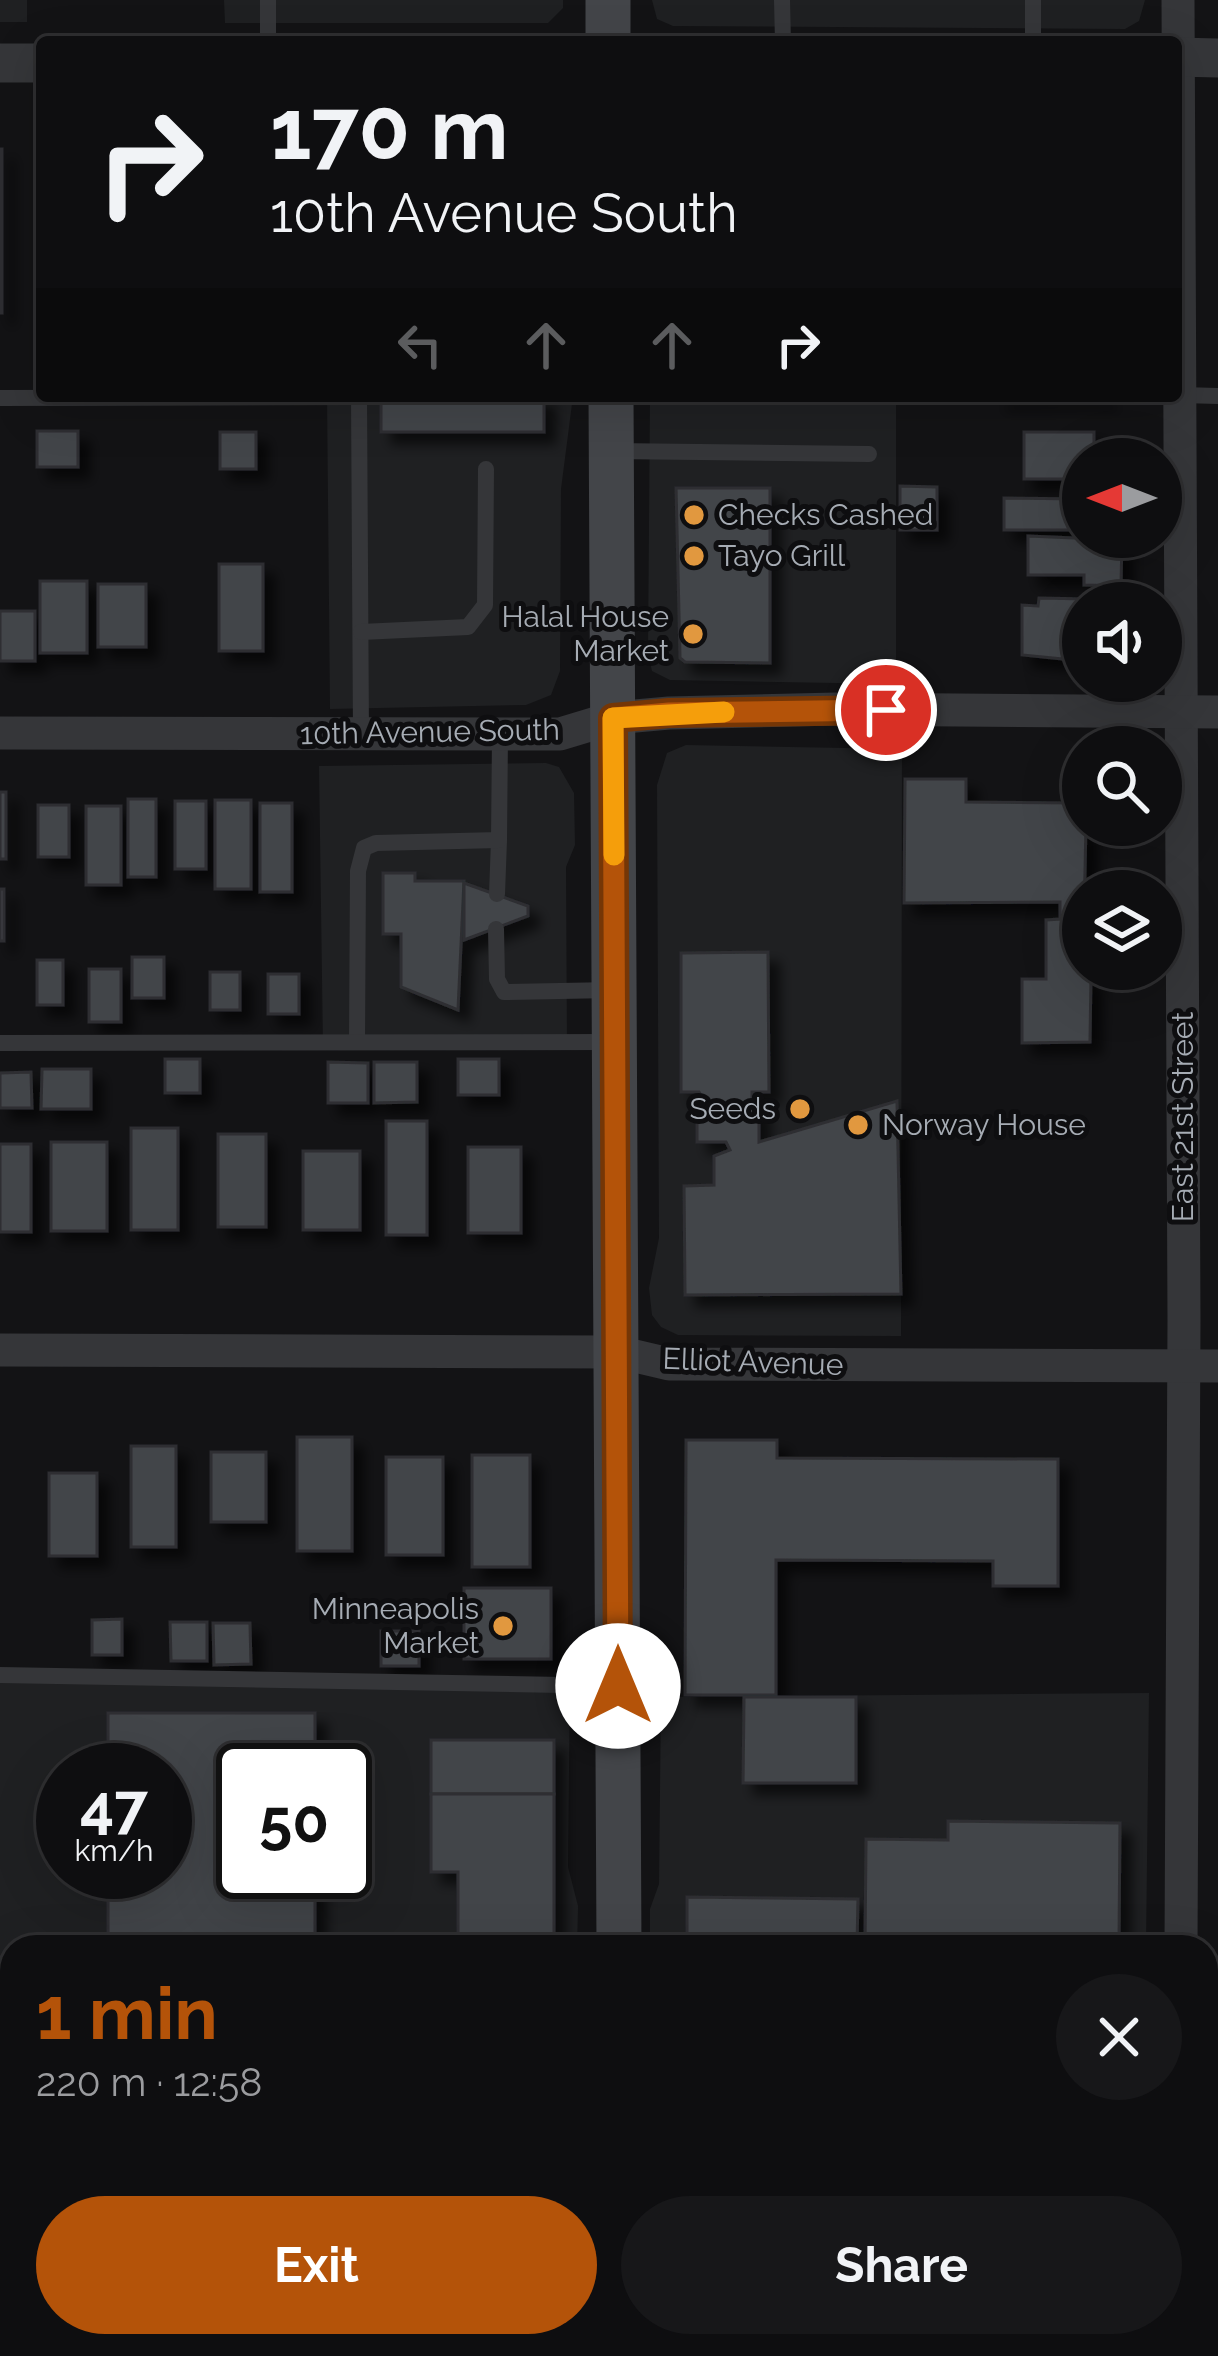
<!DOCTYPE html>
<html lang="en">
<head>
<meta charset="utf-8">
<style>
  body { margin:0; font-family:Raleway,sans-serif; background:#171719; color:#f1f3f6; height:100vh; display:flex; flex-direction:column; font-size:45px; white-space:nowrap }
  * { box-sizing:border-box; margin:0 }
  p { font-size:39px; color:#9b9c9f }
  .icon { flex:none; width:66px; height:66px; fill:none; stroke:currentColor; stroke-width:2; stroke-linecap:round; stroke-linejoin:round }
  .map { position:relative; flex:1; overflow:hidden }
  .panel { position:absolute; left:0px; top:1935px; width:1218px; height:423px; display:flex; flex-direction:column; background:#0e0e10; border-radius:36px 36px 0 0; box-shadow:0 12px 48px #0002,0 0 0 3px #2e2e30 }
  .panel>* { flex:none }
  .banner { position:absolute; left:36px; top:36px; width:1146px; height:366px; border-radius:12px; box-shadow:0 12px 48px #0002,0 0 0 3px #2e2e30; background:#0e0e10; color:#f1f3f6; overflow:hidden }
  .needle { width:78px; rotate:270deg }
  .controls { position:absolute; left:1062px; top:438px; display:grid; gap:24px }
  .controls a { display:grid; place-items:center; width:120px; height:120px; border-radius:50%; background:#0e0e10; box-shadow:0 12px 48px #0002,0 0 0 3px #2e2e30; font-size:60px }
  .speed { position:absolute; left:36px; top:1743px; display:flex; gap:24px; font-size:60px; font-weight:700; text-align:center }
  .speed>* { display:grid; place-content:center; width:156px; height:156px; border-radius:50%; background:#0e0e10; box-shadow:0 12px 48px #0002,0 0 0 3px #2e2e30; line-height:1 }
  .speed small { font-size:30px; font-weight:400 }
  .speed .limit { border:6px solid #111; border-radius:18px; background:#fff; color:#111 }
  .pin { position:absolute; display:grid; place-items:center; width:102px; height:102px; color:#fff; margin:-51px; border:6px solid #fff; border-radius:50%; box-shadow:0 3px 12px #0007 }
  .me { position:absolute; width:132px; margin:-66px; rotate:0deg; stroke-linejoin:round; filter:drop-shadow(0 0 9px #0008) }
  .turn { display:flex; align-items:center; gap:42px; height:252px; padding:0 36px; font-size:54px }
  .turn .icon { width:156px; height:156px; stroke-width:2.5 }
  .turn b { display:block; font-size:84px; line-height:102px }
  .lanes { display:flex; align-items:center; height:114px; padding:0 36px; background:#0003; justify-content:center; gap:60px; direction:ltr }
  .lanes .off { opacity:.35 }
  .round { display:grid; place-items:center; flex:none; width:126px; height:126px; border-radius:63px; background:#171719 }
  .head { display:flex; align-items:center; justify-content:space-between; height:204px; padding:0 36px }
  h1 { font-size:72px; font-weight:700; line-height:90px; color:#b45309 }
  .cta { display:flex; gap:24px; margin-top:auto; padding:24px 36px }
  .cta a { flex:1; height:138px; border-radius:72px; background:#b45309; color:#fff; font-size:48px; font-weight:700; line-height:138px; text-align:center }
  .cta a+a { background:#171719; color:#f1f3f6 }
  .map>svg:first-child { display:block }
</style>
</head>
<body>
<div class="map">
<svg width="1218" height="2356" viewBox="0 0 1218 2356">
  <defs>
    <filter id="shadow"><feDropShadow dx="11" dy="11" stdDeviation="6" flood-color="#0009"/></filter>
  </defs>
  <rect width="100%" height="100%" fill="#131315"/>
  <g fill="#1f2022" fill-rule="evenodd">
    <rect x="0" y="0" width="27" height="22"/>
    <path d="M224,0H563V8L548,23H225Z"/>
    <path d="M652,0H1145L1139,21L1125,29L673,26L657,19Z"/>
    <path d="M327,396H573L561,489L560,671L551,695L526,705L330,709Z"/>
    <path d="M650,396H896V684L670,680L652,671L648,654Z"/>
    <path d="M686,745L902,749L901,1336L678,1335L661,1327L652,1315L649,1288L659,1238L657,785L667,753Z"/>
    <path d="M546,763L559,767L574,793L575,845L566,867L567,1045L323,1048L319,766Z"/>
    <path d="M570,1679L568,1867L578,1906L577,1947H12V1987H0V1682ZM63,1770H165V1872H63ZM243,1770H345V1872H243Z"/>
    <path d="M1149,1693L1146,1947H650V1909L659,1884L661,1697Z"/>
    <rect x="248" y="2346" width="328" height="10"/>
  </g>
  <path fill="#202720" d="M1206,2089H1218V2356H682V2346H1206Z"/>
  <g fill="#424448" stroke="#2d2e31" stroke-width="3" filter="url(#shadow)">
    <rect x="0" y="149" width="2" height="164"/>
    <rect x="381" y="396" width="163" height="36"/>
    <path d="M996,396H1105V397L996,398Z"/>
    <rect x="37" y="431" width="41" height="36"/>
    <rect x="220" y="432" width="36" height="37"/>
    <path d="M1024,432H1094V459H1083V479H1024Z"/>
    <path d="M900,486L937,487V530H900Z"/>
    <path d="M676,488H770V663L685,662L680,658Z"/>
    <path d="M1004,498L1083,499V530H1004Z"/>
    <path d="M1028,536L1122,540L1121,586L1084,585V575H1028Z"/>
    <rect x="219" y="564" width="44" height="87"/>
    <rect x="40" y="581" width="47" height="72"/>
    <rect x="98" y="584" width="48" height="63"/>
    <path d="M1039,598L1088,599V603H1083V661L1022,655V605L1038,606Z"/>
    <rect x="0" y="611" width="35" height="50"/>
    <path d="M905,779H966V802L1083,803V825H1086L1083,969H1086V978H1091L1090,1042L1022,1043V979H1046V920L1060,919V902L904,903Z"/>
    <rect x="0" y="792" width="6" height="67"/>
    <rect x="128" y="799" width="28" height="78"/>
    <rect x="215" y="800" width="36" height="89"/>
    <rect x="175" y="801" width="31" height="68"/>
    <rect x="260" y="803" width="32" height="89"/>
    <rect x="38" y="805" width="31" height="52"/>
    <rect x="86" y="806" width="35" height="79"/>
    <path d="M383,873H415V881H464L458,1010L401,987V934H383Z"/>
    <path d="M464,883L528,906V916L464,940Z"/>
    <rect x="0" y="889" width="4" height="52"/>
    <path d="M768,952L769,1092H752V1107H759V1142L897,1101L901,1294L685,1295L684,1186L714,1185V1156L730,1150L726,1142H697V1107L707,1106L699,1092H681V953Z"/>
    <rect x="132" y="957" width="32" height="41"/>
    <rect x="37" y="960" width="26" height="45"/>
    <rect x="89" y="969" width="32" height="53"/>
    <rect x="210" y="972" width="30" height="38"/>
    <rect x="268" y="974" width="31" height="40"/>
    <rect x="165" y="1059" width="35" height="34"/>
    <rect x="458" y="1059" width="41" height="36"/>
    <path d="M328,1062L368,1063V1103H328Z"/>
    <path d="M374,1062H417V1102L374,1103Z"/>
    <path d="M42,1069H91V1109H41Z"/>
    <path d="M31,1072L32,1108H0V1073Z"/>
    <rect x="386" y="1121" width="41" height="114"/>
    <rect x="131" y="1128" width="47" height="102"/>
    <rect x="218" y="1134" width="48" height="93"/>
    <rect x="51" y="1142" width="56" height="89"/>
    <rect x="0" y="1144" width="31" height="88"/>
    <rect x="468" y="1147" width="53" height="86"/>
    <rect x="303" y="1151" width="57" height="79"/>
    <rect x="297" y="1437" width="55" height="114"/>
    <path d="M686,1440H777V1458L1058,1459V1586H993V1561L776,1560V1695H685Z"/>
    <rect x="131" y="1446" width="45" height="101"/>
    <rect x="211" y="1452" width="55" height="70"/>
    <rect x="472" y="1455" width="58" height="112"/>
    <rect x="386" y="1457" width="57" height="98"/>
    <rect x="49" y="1473" width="48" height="83"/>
    <rect x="464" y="1588" width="87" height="71"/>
    <path d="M122,1619V1655H92V1620Z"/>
    <path d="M170,1622H207V1661H171Z"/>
    <path d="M213,1623H250L251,1664L214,1665Z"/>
    <rect x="381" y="1631" width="38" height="35"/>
    <path d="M744,1697H856V1783H743Z"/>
    <path d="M108,1713H315V1770H243V1872H315V1947H108V1872H165V1770H108Z"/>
    <rect x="431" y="1740" width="123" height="54"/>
    <path d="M431,1794H554V1947H458V1872H431Z"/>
    <path d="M948,1821L1120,1823L1119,1945L865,1943L866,1839L948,1840Z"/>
    <path d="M687,1897L858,1899L857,1947H687Z"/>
    <rect x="310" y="2346" width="248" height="10"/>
  </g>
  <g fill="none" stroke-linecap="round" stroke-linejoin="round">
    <g stroke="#353639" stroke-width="16">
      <path d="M268,0V42"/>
      <path d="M782,0L783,42"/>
      <path d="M1033,0V42"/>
      <path d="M1182,395L1218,396"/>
      <path d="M359,396L361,735"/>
      <path d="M0,398L359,397"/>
      <path d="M612,451L869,454"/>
      <path d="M361,632L468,627L485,605L486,469"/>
      <path d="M497,894L499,840"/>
      <path d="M496,929L497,979L504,992L612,990"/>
      <path d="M357,1042L358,871L364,848L376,843L499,840L500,735"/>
      <path d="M0,1043L614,1042"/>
      <path d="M0,1675L617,1686"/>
      <path d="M0,2261H12"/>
    </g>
    <g stroke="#353639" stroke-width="33">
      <path d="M1178,0L1184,1320L1181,1947"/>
      <path d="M0,733L560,734L613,718L669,713L836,709L1218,712"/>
      <path d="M0,1350L618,1352L669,1364L1218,1366"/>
    </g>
    <g stroke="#353639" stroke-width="39">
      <path d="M1176,57L1218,58"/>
      <path d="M0,63H42"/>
      <path d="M1206,2022H1218"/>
      <path d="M0,2023H12"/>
    </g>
    <g stroke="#434549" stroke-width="45">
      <path d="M608,0V42"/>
      <path d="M611,396L619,1947"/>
      <path d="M621,2346V2356"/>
    </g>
  </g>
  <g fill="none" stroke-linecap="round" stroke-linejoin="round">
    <defs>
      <path id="route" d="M618,1686L613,718L669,713L886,710"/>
    </defs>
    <use href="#route" stroke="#753606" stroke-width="30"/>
    <use href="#route" stroke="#b45309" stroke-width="21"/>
    <path stroke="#f59e0b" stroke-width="21" d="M614,855L613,718L724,712"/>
  </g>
  <g fill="#e1983f" stroke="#0e0e10" stroke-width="4.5">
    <circle cx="694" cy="515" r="12"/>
    <circle cx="694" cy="556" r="12"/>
    <circle cx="693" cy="634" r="12"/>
    <circle cx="800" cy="1109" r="12"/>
    <circle cx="858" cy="1125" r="12"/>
    <circle cx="503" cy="1626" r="12"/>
  </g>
  <g text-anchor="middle" stroke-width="10" stroke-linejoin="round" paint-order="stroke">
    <g font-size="30" fill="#a6acb4" stroke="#0e0e10" text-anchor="start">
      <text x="718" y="525">Checks Cashed</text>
      <text x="718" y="566">Tayo Grill</text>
      <text x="669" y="627" text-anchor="end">Halal House<tspan x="669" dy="34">Market</tspan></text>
      <text x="776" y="1119" text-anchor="end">Seeds</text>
      <text x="882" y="1135">Norway House</text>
      <text x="479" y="1619" text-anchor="end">Minneapolis<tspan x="479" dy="34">Market</tspan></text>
    </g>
    <g font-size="30" fill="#a6acb4" stroke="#0e0e10">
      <text transform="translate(430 732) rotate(-1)" y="10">10th Avenue South</text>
      <text transform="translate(1183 1117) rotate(-90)" y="10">East 21st Street</text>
      <text transform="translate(753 1362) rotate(2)" y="10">Elliot Avenue</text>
    </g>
  </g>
</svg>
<div class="controls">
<a><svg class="needle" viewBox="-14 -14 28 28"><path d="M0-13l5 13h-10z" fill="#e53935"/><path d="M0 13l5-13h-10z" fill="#9b9c9f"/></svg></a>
<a><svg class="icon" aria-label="sound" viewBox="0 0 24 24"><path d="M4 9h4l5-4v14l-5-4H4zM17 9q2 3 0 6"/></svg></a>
<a><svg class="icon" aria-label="search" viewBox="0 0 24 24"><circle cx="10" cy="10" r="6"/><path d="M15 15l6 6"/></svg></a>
<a><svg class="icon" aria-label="layers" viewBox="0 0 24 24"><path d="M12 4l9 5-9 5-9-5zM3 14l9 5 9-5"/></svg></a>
</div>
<div class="speed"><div>47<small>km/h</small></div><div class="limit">50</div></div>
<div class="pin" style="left:886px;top:710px;background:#d93025"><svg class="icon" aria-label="arrive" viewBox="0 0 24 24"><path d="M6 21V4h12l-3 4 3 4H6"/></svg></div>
<svg class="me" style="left:618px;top:1686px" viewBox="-20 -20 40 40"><circle r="19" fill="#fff"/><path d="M0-13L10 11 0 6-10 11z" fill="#b45309"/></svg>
<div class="banner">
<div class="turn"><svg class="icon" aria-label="right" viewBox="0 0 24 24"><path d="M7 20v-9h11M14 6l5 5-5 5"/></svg><div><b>170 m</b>10th Avenue South</div></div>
<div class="lanes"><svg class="icon off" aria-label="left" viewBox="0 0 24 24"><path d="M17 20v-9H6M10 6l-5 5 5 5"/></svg><svg class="icon off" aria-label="ahead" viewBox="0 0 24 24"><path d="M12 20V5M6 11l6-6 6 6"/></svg><svg class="icon off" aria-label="ahead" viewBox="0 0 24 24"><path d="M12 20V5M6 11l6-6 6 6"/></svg><svg class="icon" aria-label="right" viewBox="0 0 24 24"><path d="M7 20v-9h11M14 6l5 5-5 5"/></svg></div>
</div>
<section class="panel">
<div class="head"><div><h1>1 min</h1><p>220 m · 12:58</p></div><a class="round"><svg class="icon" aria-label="close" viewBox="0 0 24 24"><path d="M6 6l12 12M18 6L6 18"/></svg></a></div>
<div class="cta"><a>Exit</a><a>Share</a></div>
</section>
</div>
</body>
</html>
